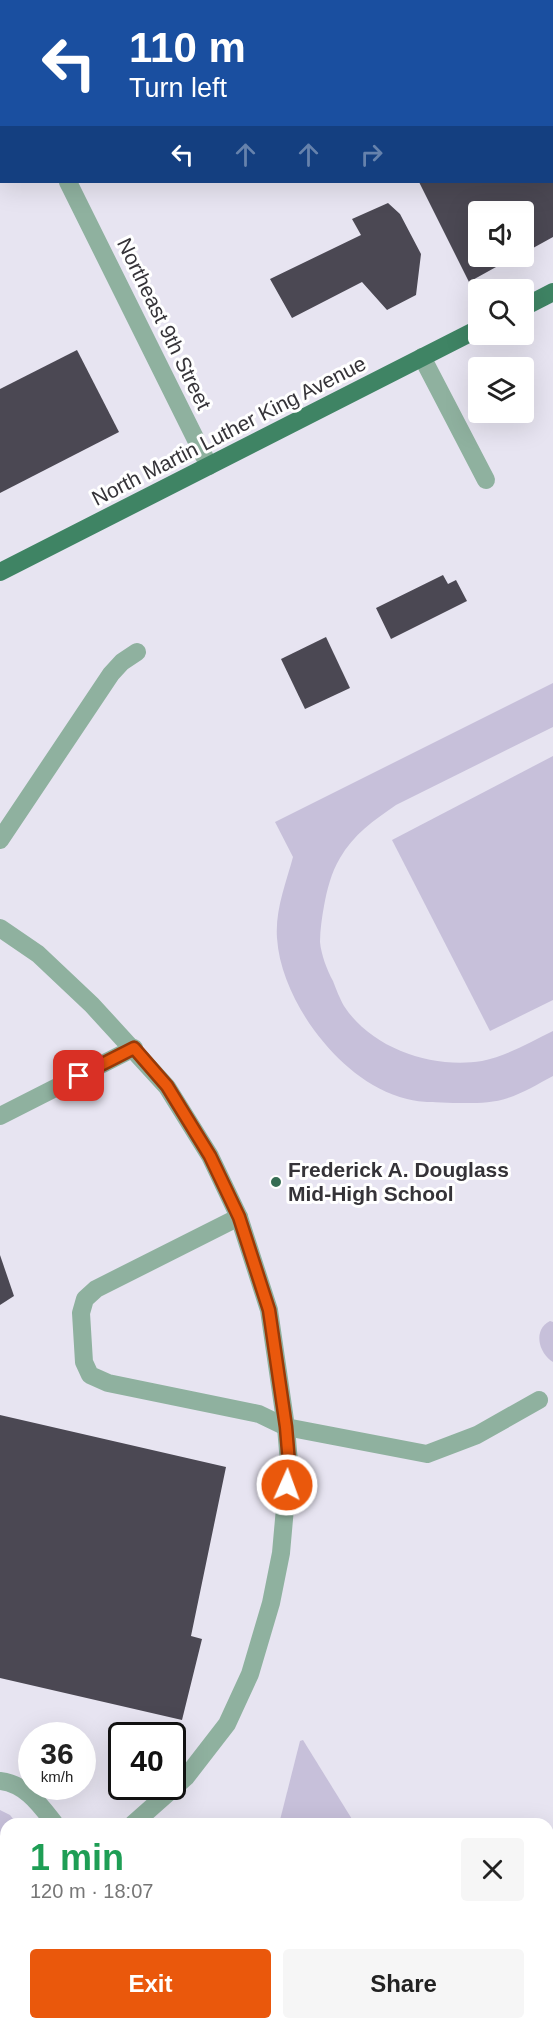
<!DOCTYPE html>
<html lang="en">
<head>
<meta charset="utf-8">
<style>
  body { margin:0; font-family:Helvetica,sans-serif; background:#f6f6f6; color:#222; height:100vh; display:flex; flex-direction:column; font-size:22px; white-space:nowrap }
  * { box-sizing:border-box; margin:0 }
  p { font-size:20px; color:#767676 }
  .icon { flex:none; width:33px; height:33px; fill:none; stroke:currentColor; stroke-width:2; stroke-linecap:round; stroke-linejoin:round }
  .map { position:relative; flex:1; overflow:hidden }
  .sheet { position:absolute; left:0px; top:1818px; width:554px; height:212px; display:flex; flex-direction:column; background:#fff; border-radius:18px 18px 0 0; box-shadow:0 6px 24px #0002 }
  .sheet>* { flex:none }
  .guide { position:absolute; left:0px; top:0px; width:554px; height:183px; box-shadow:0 6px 24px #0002; background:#1a4fa0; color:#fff; overflow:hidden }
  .fabs { position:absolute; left:468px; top:201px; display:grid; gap:12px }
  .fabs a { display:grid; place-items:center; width:66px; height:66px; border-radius:6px; background:#fff; box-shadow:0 6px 24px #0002; font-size:30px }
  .speed { position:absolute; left:18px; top:1722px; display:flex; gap:12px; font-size:30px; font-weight:700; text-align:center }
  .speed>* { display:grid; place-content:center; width:78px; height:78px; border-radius:50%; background:#fff; box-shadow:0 6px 24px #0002; line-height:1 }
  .speed small { font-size:15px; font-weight:400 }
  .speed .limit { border:3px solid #111; border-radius:9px; background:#fff; color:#111 }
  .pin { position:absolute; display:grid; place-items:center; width:51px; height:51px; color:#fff; margin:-26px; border-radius:12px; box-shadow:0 3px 9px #0006 }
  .me { position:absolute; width:66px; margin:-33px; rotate:2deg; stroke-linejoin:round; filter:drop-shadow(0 0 4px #0008) }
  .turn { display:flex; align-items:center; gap:21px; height:126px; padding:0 30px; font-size:27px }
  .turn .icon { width:78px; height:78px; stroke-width:2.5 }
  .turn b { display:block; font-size:42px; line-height:51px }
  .lanes { display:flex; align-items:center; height:57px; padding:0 30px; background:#0003; justify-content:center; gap:30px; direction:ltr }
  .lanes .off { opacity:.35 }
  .round { display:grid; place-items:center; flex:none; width:63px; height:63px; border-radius:6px; background:#f6f6f6 }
  .head { display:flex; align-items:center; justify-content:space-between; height:102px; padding:0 30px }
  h1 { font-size:36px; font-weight:800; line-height:45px; color:#1e9e55 }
  .button { display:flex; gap:12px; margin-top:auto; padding:12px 30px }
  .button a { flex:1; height:69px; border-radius:6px; background:#ea580c; color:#fff; font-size:24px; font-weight:800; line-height:69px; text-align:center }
  .button a+a { background:#f6f6f6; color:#222 }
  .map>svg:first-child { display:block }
</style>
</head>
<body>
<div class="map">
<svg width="553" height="2029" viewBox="0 0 553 2029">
  <rect width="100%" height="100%" fill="#e7e4f1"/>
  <g fill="#c7c0da">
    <path d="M553,683V727L396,805C374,820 353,835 340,858C331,873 327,890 324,906C322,917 320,930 320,942C321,954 327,970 333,981C336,989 340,999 344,1006C372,1049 433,1069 482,1061C507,1056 530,1042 553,1031V1076C538,1084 523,1093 508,1098C491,1104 470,1103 453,1103C438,1102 422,1103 407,1099C368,1089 338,1062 314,1030C295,1004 279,970 277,938C275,910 286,883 293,857L275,822Z"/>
    <path d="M553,756V1000L490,1031L392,840Z"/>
    <path d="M550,1321L553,1322V1362C538,1353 533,1329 550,1321Z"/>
    <path d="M303,1740L355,1824H279L300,1741Z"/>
    <path d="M0,1810L10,1815L17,1824H6V1872L0,1876Z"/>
    <path d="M553,1993V2029H489L497,2024H548V1996Z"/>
    <path d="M6,1995V2024H479L469,2029H0V1999Z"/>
  </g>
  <g fill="#4b4853">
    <path d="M419,182H553V237L524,253V212H478V256H516L469,282Z"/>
    <path d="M388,203L400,214L421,254L416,295L387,310L362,282L292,318L270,279L361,235L352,219Z"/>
    <path d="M77,350L119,432L0,493V389Z"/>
    <path d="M443,575L448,584L456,580L467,601L391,639L376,608Z"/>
    <path d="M326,637L350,688L305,709L281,659Z"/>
    <path d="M0,1255L14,1296L0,1305Z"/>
    <path d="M0,1415L226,1467L191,1636L202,1639L182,1720L0,1678Z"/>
  </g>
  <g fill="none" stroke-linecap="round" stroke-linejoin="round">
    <g stroke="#8fb19f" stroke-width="18">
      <path d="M0,46L2,49"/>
      <path d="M68,182L209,466"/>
      <path d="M422,357L486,480"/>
      <path d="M0,840L111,674L122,662L137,652"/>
      <path d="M0,928L38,954L92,1005L167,1087L210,1156L239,1217L269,1310L286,1427L289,1463L281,1553L271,1603L250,1674L227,1724L186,1777L133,1824"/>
      <path d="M0,1116L134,1048"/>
      <path d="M239,1217L96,1289L85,1299L81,1313L84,1362L90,1375L108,1383L259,1414L286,1427L427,1454L477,1435L539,1400"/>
      <path d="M0,1781C26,1784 40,1805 55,1824"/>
      <path d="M0,1895L6,1893"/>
    </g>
    <g stroke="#3f8464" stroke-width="18">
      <path d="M524,307L553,292"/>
      <path d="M0,572L478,329"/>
    </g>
  </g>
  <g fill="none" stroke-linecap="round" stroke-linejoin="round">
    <defs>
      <path id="route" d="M79,1076L134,1048L167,1086L210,1156L239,1217L269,1310L286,1427L289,1463L287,1485"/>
    </defs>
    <use href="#route" stroke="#983908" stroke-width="15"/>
    <use href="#route" stroke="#ea580c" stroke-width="10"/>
  </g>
  <circle fill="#356c53" stroke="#fff" stroke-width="2" cx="276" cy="1182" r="6"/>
  <g text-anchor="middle" stroke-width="6" stroke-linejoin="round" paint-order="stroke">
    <g font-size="21" fill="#353338" stroke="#fff">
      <text transform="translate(164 324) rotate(64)" y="7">Northeast 9th Street</text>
      <text transform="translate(229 431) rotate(-27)" y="7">North Martin Luther King Avenue</text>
    </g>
    <g font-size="21" font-weight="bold" fill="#353338" stroke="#fff" text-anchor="start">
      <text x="288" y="1177">Frederick A. Douglass<tspan x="288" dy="24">Mid-High School</tspan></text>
    </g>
  </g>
</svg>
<div class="fabs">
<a><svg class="icon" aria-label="sound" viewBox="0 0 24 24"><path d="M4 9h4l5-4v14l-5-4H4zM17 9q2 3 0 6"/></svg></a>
<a><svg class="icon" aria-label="search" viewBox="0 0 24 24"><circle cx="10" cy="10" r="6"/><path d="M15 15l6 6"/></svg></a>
<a><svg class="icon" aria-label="layers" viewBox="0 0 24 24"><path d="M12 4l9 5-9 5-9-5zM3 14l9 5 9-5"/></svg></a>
</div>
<div class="speed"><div>36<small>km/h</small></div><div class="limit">40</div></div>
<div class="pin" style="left:79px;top:1076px;background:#d93025"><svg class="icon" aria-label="arrive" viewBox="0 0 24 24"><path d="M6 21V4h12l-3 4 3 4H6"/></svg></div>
<svg class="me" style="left:287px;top:1485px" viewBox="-20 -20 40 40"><circle r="17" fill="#ea580c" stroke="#fff" stroke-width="3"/><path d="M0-11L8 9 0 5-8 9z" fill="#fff"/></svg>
<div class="guide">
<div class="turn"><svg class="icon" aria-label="left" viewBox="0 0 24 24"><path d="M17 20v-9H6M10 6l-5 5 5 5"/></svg><div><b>110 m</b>Turn left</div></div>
<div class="lanes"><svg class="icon" aria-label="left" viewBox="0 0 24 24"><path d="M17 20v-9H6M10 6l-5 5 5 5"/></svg><svg class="icon off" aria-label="ahead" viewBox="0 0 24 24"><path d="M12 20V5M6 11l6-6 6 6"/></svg><svg class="icon off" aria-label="ahead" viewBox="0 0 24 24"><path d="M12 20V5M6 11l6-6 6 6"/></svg><svg class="icon off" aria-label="right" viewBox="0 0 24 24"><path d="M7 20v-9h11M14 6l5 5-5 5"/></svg></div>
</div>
<section class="sheet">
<div class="head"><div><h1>1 min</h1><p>120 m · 18:07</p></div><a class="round"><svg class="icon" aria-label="close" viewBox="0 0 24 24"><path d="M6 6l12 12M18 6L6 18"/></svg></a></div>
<div class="button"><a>Exit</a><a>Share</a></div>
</section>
</div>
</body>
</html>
